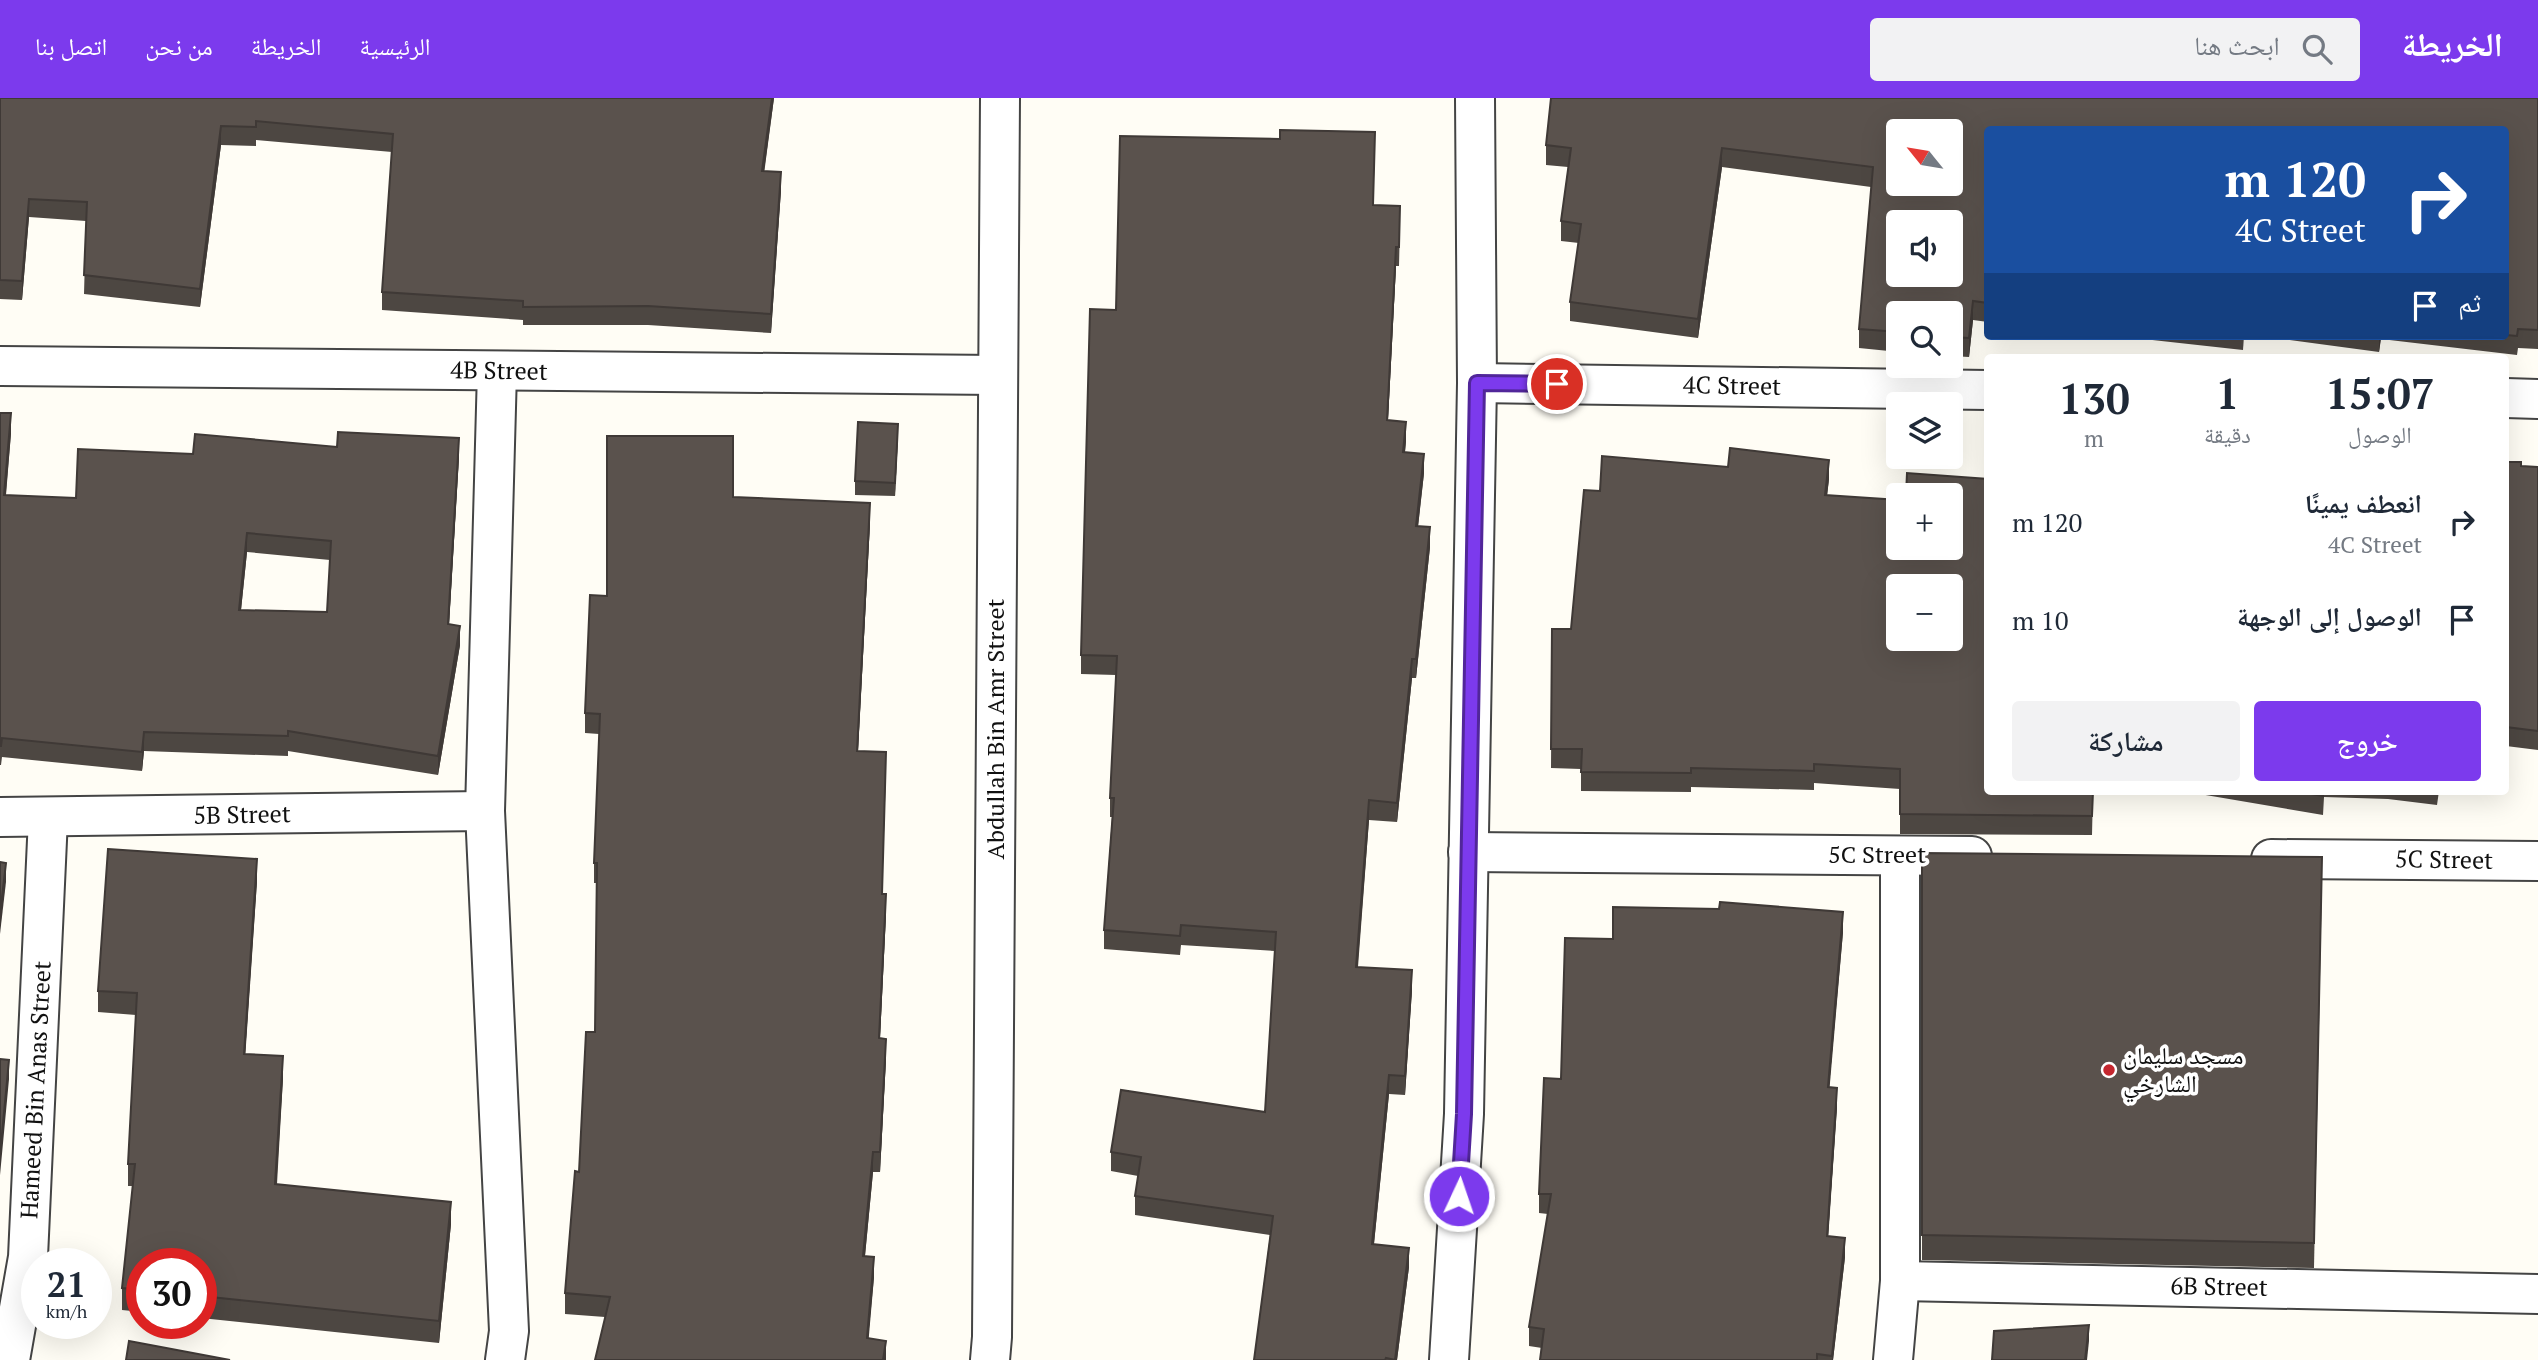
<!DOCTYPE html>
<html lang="ar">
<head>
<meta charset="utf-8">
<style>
  body { margin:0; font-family:"PT Serif","Noto Naskh Arabic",serif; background:#f2f2f3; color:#1f2937; direction:rtl; height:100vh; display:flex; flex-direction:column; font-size:26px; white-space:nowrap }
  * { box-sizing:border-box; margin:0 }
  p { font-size:23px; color:#747a83 }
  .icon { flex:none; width:38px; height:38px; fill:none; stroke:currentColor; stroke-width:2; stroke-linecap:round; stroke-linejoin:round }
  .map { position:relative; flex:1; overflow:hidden; direction:ltr }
  .sheet { position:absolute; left:1984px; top:256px; width:525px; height:441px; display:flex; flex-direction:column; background:#fff; border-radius:7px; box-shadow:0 7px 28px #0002; direction:rtl }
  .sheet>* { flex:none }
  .guide { position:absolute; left:1984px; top:28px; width:525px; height:214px; border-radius:7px; box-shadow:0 7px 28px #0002; direction:rtl; background:#1a4fa0; color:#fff; overflow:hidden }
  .needle { width:46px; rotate:300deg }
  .controls { position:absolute; left:1886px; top:21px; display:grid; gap:14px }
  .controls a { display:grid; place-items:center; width:77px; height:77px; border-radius:7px; background:#fff; box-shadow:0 7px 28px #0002; font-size:35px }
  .speed { position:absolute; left:21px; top:1150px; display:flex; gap:14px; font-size:35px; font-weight:700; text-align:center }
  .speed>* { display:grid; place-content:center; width:91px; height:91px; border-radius:50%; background:#fff; box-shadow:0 7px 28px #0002; line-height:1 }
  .speed small { font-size:18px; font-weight:400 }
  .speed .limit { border:10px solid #d22; background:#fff; color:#111 }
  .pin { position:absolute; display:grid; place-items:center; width:60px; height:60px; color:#fff; margin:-30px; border:4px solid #fff; border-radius:50%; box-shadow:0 2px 7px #0007 }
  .me { position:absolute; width:77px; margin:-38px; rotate:3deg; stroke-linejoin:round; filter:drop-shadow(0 0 5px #0008) }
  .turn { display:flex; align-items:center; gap:24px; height:147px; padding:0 28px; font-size:32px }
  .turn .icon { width:91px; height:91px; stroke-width:2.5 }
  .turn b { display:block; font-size:49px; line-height:60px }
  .then { display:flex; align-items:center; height:66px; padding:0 28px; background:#0003; gap:14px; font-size:26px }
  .eta { display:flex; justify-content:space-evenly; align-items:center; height:119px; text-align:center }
  .eta b { font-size:42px; font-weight:600; line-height:49px }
  .action { display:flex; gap:14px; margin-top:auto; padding:14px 28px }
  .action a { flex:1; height:80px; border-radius:7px; background:#7c3aed; color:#fff; font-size:28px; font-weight:600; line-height:80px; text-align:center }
  .action a+a { background:#f2f2f3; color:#1f2937 }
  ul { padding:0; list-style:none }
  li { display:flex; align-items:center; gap:21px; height:98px; padding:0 28px }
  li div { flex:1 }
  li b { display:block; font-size:26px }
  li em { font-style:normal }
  header { display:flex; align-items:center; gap:42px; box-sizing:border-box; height:98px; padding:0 35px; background:#7c3aed; color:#fff }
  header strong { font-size:33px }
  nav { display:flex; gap:38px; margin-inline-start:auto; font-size:24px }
  .search { width:490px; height:63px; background:#f2f2f3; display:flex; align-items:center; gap:18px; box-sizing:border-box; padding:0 24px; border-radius:7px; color:#747a83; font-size:26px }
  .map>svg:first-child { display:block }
</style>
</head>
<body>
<header>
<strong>الخريطة</strong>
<div class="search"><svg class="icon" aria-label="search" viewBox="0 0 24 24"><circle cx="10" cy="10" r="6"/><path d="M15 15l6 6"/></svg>ابحث هنا</div>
<nav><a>الرئيسية</a><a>الخريطة</a><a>من نحن</a><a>اتصل بنا</a></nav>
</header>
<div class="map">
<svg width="2538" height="1262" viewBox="0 0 2538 1262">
  <rect width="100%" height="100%" fill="#fffdf5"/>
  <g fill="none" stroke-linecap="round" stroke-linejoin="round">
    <defs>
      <g id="street">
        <path d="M0,268L998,277"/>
        <path d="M497,273L485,713L509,1233L505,1262"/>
        <path d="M1477,285L1988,292"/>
        <path d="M2506,300L2538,301"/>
        <path d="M0,719L485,713"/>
        <path d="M1468,754L1972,758"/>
        <path d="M2271,761L2538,763"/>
        <path d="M1900,1183L2538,1196"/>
        <path d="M10,1262L28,1159L48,720"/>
        <path d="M990,1262L992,1239L1000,0"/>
        <path d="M1449,1262L1464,1016L1477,285L1475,0"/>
        <path d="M1893,1262L1900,1183V758"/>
      </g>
    </defs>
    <use href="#street" stroke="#444" stroke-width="42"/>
    <use href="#street" stroke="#fff" stroke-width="38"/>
  </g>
  <g fill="#4d4742" fill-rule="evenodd">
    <path d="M0,0H774L764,73L781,92L771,235L648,227H523V222L382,212V194L392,54L256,42V48L221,47L200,209L84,196L86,123L29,119L22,202L0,201Z"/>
    <path d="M2538,0V251L2518,250L2517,257L2381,241L2379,254L2259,238H2506V32H1988V224L1973,222L1969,259L1951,258V215H1899V254L1859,250V231L1871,89L1722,69L1698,240L1570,223V204L1579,145L1561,143V123L1568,69L1546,67V47Z"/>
    <path d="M1375,53L1373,107L1400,127L1399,168H1396L1388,322L1406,343L1405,354L1424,375L1418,428L1430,449L1416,580H1412L1397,724L1369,722L1358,869L1412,892L1405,997L1389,996L1374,1146L1409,1169L1397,1262H1254L1270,1137L1135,1117V1098L1138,1078L1111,1073V1054L1265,1014L1275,853L1181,847L1180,857L1104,851V832L1112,719H1110V700L1116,577L1081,576V557L1116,212Z"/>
    <path d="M2116,238H2244L2243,252Z"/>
    <path d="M0,315L11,335L6,397L76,400L193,356L337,349L459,359L449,526L460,547L438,677L288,653V658L144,653L142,673L2,659L1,667H0ZM247,454L330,462L327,514L241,512Z"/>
    <path d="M898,339L895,398L855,397V383Z"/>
    <path d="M2506,364L2521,368L2538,369V652L2506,648Z"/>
    <path d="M1829,381L1827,397L2093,693L2092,737L1900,736V691L1814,685V692L1691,689V694L1581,693V671L1551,670L1552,531H1571L1600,393Z"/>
    <path d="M733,399L870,425L858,653L886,674L882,796L886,816L880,940L886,961L880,1074H873L865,1158L874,1179L868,1241L886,1262L605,1219L565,1216V1195L595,934L597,785H594V765L599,636L585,635V615L607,498Z"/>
    <path d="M2182,693H2439L2437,707L2388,701L2324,699L2323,717Z"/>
    <path d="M1922,755L2322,783L2314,1170L1922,1162Z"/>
    <path d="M257,783L245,956L283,980L277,1086L451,1126L439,1245L201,1220V1166H142V1214L122,1212V1190L133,1088H128V1066L136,917L98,914V893Z"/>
    <path d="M1843,834L1829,989L1837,1009L1828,1138L1845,1159L1833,1262H1540L1542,1250L1529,1248V1229L1548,1116L1539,1115V1096L1561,981L1613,841Z"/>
  </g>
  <g fill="#3f3936">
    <path d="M772,0H774L762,91V73Z"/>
    <path d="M221,28V47L200,209V191Z"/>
    <path d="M1722,50V69L1698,240V221Z"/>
    <path d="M781,74V92L771,235V216Z"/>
    <path d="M29,101V119L22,202V183Z"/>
    <path d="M1396,149V168L1387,341V322Z"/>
    <path d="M1973,203V222L1969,259V240Z"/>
    <path d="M2379,238H2381L2379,254Z"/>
    <path d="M11,315V335L4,417V397Z"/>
    <path d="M1406,324V343L1403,373V354Z"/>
    <path d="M898,326V339L895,398V385Z"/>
    <path d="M459,340V359L448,545V526Z"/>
    <path d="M1424,356V375L1416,447V428Z"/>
    <path d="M1829,362V381L1825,416V397Z"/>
    <path d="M870,405V425L857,673V653Z"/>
    <path d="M1430,429V449L1416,580V561Z"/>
    <path d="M247,435V454L239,531V512Z"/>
    <path d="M460,528V547L438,677V658Z"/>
    <path d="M1412,561V580L1397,724V705Z"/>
    <path d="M144,634V653L142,673V654Z"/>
    <path d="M1369,702V722L1356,888V869Z"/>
    <path d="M257,761V783L244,977V956Z"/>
    <path d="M6,765V784L0,836V816Z"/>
    <path d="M886,796V816L879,961V940Z"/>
    <path d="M1843,814V834L1828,1008V989Z"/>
    <path d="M1412,872V892L1405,997V978Z"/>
    <path d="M886,941V961L880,1074V1054Z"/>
    <path d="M283,958V980L275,1108V1086Z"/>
    <path d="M9,962V981L0,1077V1057Z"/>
    <path d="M1389,977V996L1372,1165V1146Z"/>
    <path d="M1837,990V1009L1827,1157V1138Z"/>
    <path d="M873,1054V1074L863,1178V1158Z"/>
    <path d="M451,1104V1126L439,1245V1223Z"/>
    <path d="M1845,1140V1159L1833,1262H1832Z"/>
    <path d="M1409,1150V1169L1397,1262H1395Z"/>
    <path d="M874,1159V1179L867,1260V1240Z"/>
    <path d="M2089,1227V1243L2087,1262H2085Z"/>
    <path d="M886,1243V1262H883Z"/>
  </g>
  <g fill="#5a524d" stroke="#3f3936" stroke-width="2" fill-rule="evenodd">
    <path d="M0,0H772L762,73L781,74L771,216L648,208L523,209V203L382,194L393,36L256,23V29L221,28L200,191L84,177L87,104L29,101L22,183L0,182Z"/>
    <path d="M1551,0H2538V232L2518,231L2517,238L2506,237V32H1988V205L1973,203L1969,240L1951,239V215H1899V234L1859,231L1873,69L1722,50L1698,221L1570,204L1581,126L1561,123L1571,50L1546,47ZM1899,33H1951V86H1899ZM1899,124H1951V177H1899Z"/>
    <path d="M1280,32L1375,34L1373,107L1400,108L1399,149H1396L1387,322L1406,324L1403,354L1424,356L1416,428L1430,429L1416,561H1412L1397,705L1369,702L1356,869L1412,872L1405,978L1389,977L1372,1146L1409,1150L1395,1262L1386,1260L1385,1262H1254L1273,1118L1135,1098L1141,1059L1111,1054L1121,992L1265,1014L1276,834L1181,827L1180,838L1104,832L1114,700H1110L1117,558L1081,557L1090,211L1116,212L1120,38L1280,41Z"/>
    <path d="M0,315H11L4,397L76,400L78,351L193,356L195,336L337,349L338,334L459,340L448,526L460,528L438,658L288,633V638L144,634L142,654L2,640L1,648H0ZM247,435L331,443L327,514L239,512Z"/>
    <path d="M858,324L898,326L895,385L855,383Z"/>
    <path d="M607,338H733V399L870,405L857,653L886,654L882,796H886L879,940L886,941L880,1054H873L863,1158L874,1159L867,1240L886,1243L883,1262H595L610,1199L565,1195L575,1073L579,1074L586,934H595L597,765H594L600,616L585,615L590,497L607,498Z"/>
    <path d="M1730,350L1829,362L1825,397L1899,402V450H1951V397H1906L1907,375L1988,381V693H2093L2092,718L1900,716V671L1814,666V673L1691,670V675L1581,674L1582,651H1551L1552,531H1571L1584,392L1600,393L1602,358L1728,369ZM1899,488H1951V541H1899Z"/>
    <path d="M2506,364H2521V368L2538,369V633L2506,629Z"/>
    <path d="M2295,693H2323V698Z"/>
    <path d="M108,751L257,761L244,956L283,958L275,1086L451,1104L439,1223L201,1198V1166H142V1192L122,1190L135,1066H128L137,895L98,893Z"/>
    <path d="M1922,755L2322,759L2314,1145L1922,1137Z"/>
    <path d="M0,764L6,765L0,816Z"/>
    <path d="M1720,804L1843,814L1828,989L1837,990L1827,1138L1845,1140L1832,1258L1817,1256V1262H1540L1544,1231L1529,1229L1551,1096H1539L1544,980L1561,981L1565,840L1613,841V809L1719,811Z"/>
    <path d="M0,961L9,962L0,1057Z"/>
    <path d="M2089,1227L2085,1262H1992L1994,1233Z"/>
    <path d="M129,1243L230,1262H126Z"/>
  </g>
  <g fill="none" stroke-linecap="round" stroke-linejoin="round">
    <defs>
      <path id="route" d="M1459,1098L1464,1016L1477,285L1557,286"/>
    </defs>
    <use href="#route" stroke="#51269a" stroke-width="18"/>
    <use href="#route" stroke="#7c3aed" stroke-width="12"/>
  </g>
  <circle fill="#c4262e" stroke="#fff" stroke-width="2.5" cx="2109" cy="972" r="7"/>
  <g text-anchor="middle" stroke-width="7" stroke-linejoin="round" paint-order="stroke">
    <g font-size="24" fill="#111" stroke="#fff">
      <text transform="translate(499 273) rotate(1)" y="8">4B Street</text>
      <text transform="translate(1732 288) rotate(1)" y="8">4C Street</text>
      <text transform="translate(996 631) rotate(-90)" y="8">Abdullah Bin Amr Street</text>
      <text transform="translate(242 717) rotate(-1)" y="8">5B Street</text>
      <text x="1877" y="765">5C Street</text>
      <text transform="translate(2444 762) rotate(1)" y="8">5C Street</text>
      <text transform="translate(36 992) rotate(-87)" y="8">Hameed Bin Anas Street</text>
      <text transform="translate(2219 1189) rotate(1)" y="8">6B Street</text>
    </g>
    <g font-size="24" fill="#111" stroke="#fff" text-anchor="start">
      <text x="2123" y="966">مسجد سليمان<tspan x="2123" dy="28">الشارخي</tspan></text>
    </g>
  </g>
</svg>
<div class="controls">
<a><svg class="needle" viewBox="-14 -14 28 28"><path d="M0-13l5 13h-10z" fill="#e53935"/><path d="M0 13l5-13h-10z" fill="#747a83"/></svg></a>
<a><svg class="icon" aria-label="sound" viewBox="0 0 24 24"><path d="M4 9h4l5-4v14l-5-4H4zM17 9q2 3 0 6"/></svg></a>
<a><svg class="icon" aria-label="search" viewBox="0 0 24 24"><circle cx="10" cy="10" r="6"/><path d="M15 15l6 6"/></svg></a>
<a><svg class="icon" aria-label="layers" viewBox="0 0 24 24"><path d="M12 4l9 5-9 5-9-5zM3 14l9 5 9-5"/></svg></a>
<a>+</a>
<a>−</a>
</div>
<div class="speed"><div>21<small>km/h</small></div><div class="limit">30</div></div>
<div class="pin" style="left:1557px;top:286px;background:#d93025"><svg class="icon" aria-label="arrive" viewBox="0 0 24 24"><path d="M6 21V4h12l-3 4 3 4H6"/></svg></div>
<svg class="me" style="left:1459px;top:1098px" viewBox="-20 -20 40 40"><circle r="17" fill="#7c3aed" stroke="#fff" stroke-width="3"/><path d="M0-11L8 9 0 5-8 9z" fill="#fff"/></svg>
<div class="guide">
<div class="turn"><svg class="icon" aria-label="right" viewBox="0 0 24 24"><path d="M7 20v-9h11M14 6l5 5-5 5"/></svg><div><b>120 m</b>4C Street</div></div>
<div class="then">ثم<svg class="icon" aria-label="arrive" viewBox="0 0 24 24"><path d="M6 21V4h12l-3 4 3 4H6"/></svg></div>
</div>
<section class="sheet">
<div class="eta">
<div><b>15:07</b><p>الوصول</p></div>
<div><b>1</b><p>دقيقة</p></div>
<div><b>130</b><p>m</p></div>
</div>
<ul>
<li><svg class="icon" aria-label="right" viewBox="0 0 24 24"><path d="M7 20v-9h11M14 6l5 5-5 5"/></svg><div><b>انعطف يمينًا</b><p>4C Street</p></div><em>120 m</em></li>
<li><svg class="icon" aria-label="arrive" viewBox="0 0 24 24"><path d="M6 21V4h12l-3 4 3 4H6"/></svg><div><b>الوصول إلى الوجهة</b></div><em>10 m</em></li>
</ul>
<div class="action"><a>خروج</a><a>مشاركة</a></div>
</section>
</div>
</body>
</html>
